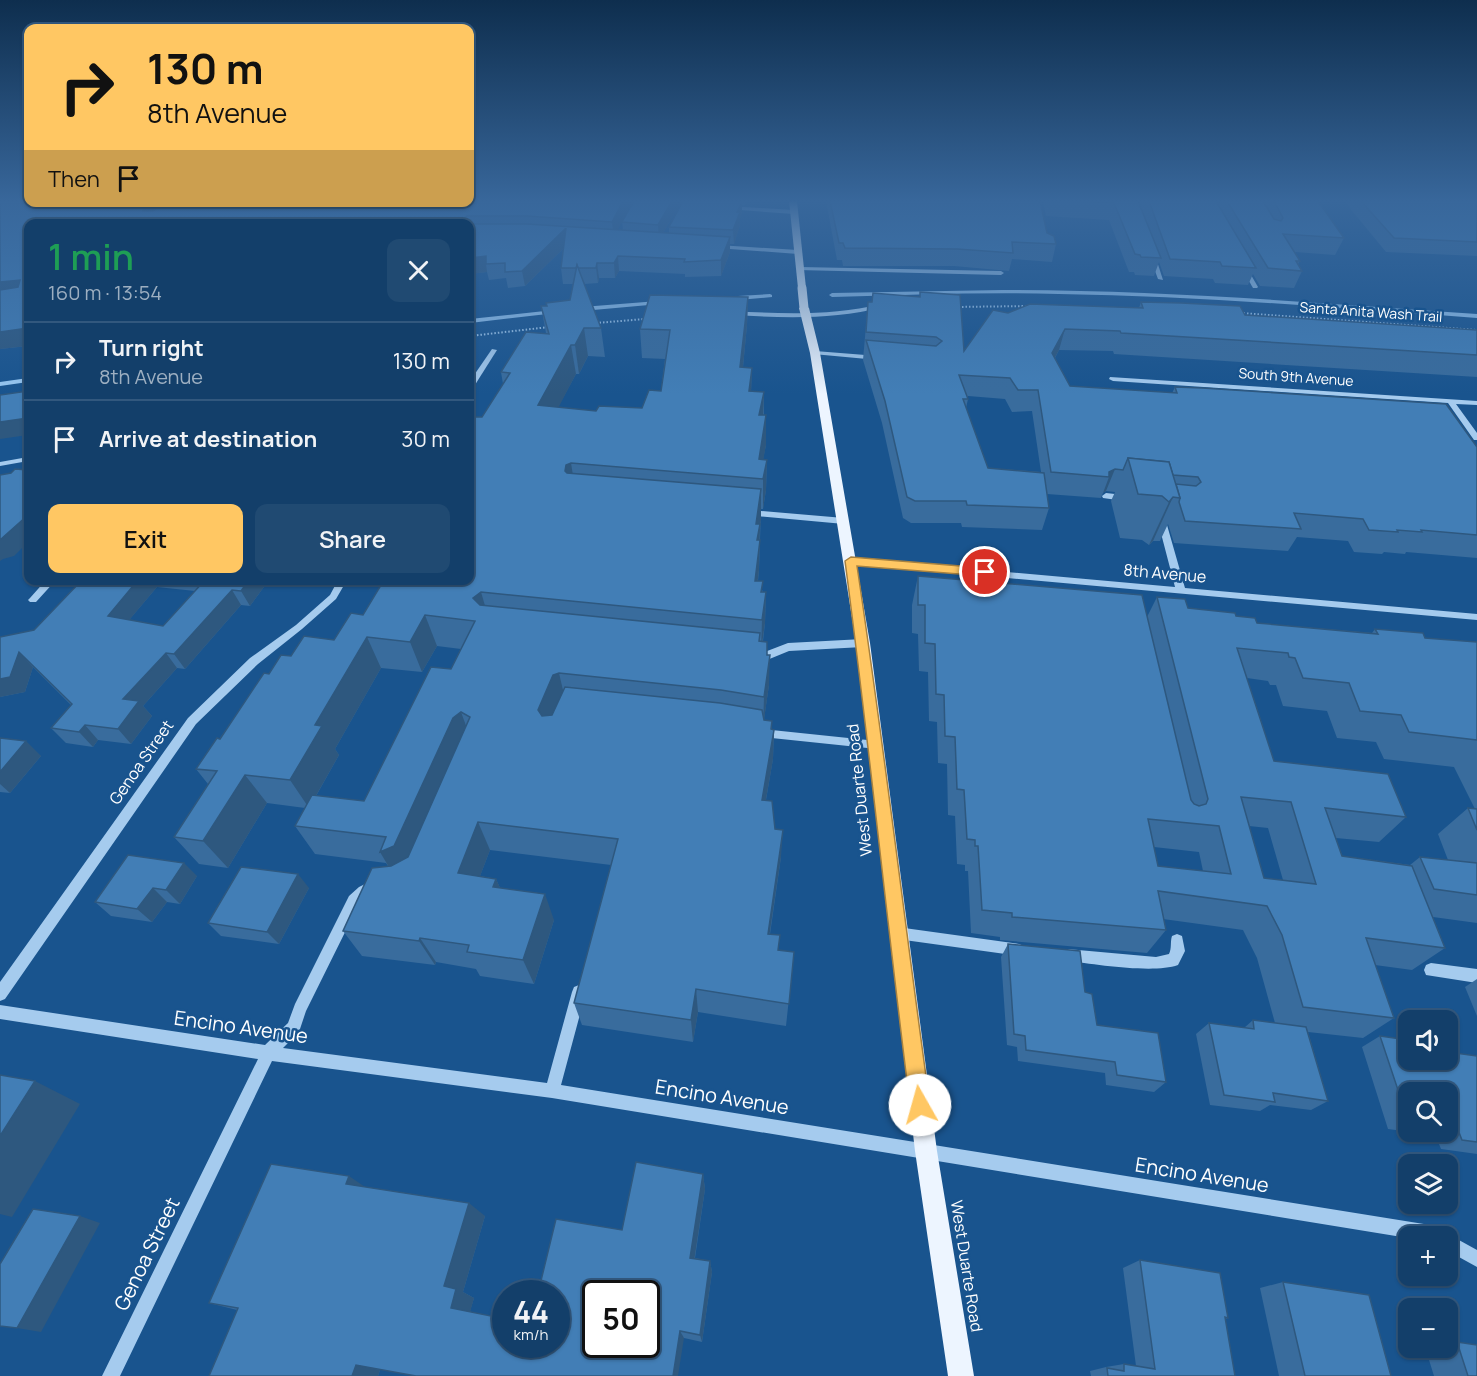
<!DOCTYPE html>
<html lang="en">
<head>
<meta charset="utf-8">
<style>
  body { margin:0; font-family:Manrope,sans-serif; background:#204a72; color:#f1f3f6; height:100vh; display:flex; flex-direction:column; font-size:22px; white-space:nowrap }
  * { box-sizing:border-box; margin:0 }
  p { font-size:20px; color:#9dafc1 }
  .icon { flex:none; width:33px; height:33px; fill:none; stroke:currentColor; stroke-width:2; stroke-linecap:round; stroke-linejoin:round }
  .map { position:relative; flex:1; overflow:hidden }
  .panel { position:absolute; left:24px; top:219px; width:450px; height:366px; display:flex; flex-direction:column; background:#133f6a; border-radius:12px; box-shadow:0 2px 4px #0004,0 0 0 2px #32587e }
  .panel>* { flex:none }
  .top-card { position:absolute; left:24px; top:24px; width:450px; height:183px; border-radius:12px; box-shadow:0 2px 4px #0004,0 0 0 2px #32587e; background:#ffc763; color:#111; overflow:hidden }
  .fabs { position:absolute; left:1398px; top:1010px; display:grid; gap:12px }
  .fabs a { display:grid; place-items:center; width:60px; height:60px; border-radius:12px; background:#133f6a; box-shadow:0 2px 4px #0004,0 0 0 2px #32587e; font-size:30px }
  .speed { position:absolute; left:492px; top:1280px; display:flex; gap:12px; font-size:30px; font-weight:700; text-align:center }
  .speed>* { display:grid; place-content:center; width:78px; height:78px; border-radius:50%; background:#133f6a; box-shadow:0 2px 4px #0004,0 0 0 2px #32587e; line-height:1 }
  .speed small { font-size:15px; font-weight:400 }
  .speed .limit { border:3px solid #111; border-radius:9px; background:#fff; color:#111 }
  .pin { position:absolute; display:grid; place-items:center; width:51px; height:51px; color:#fff; margin:-26px; border:3px solid #fff; border-radius:50%; box-shadow:0 2px 6px #0007 }
  .me { position:absolute; width:66px; margin:-33px; rotate:353deg; stroke-linejoin:round; filter:drop-shadow(0 0 4px #0008) }
  .turn { display:flex; align-items:center; gap:21px; height:126px; padding:0 24px; font-size:27px }
  .turn .icon { width:78px; height:78px; stroke-width:2.5 }
  .turn b { display:block; font-size:42px; line-height:51px }
  .then { display:flex; align-items:center; height:57px; padding:0 24px; background:#0003; gap:12px; font-size:22px }
  .round { display:grid; place-items:center; flex:none; width:63px; height:63px; border-radius:12px; background:#204a72 }
  .headline { display:flex; align-items:center; justify-content:space-between; height:102px; padding:0 24px }
  h1 { font-size:36px; font-weight:600; line-height:45px; color:#1e9e55 }
  .cta { display:flex; gap:12px; margin-top:auto; padding:12px 24px }
  .cta a { flex:1; height:69px; border-radius:12px; background:#ffc763; color:#111; font-size:24px; font-weight:600; line-height:69px; text-align:center }
  .cta a+a { background:#204a72; color:#f1f3f6 }
  ul { padding:0; list-style:none }
  li { display:flex; align-items:center; gap:18px; height:78px; padding:0 24px; border-top:2px solid #32587e }
  li div { flex:1 }
  li b { display:block; font-size:22px }
  li em { font-style:normal }
  .map>svg:first-child { display:block }
</style>
</head>
<body>
<div class="map">
<svg width="1477" height="1376" viewBox="0 0 1477 1376">
  <rect width="100%" height="100%" fill="#19548e"/>
  <g fill="none" stroke-linecap="round" stroke-linejoin="round">
    <g fill="#98c7f1" fill-rule="evenodd">
      <path d="M1002,290C1161,290 1319,303 1477,314V318C1338,308 1199,296 1059,294C984,292 908,295 832,297L829,295L832,293Z"/>
      <path d="M770,294L772,295V297L738,300L735,298L738,296Z"/>
      <path d="M658,301L660,302V304L582,311L579,309L582,307Z"/>
      <path d="M554,310L557,312L556,313L470,323V319Z"/>
      <path d="M28,378V382L0,386V382Z"/>
    </g>
    <g stroke="#a5cbee" stroke-width="2" stroke-dasharray="1.5 2" stroke-linecap="butt">
      <path d="M955,307L1029,306"/>
      <path d="M1240,313L1477,330"/>
      <path d="M596,323L645,319"/>
      <path d="M470,336L549,327"/>
    </g>
    <g fill="#a5cbee" fill-rule="evenodd">
      <path d="M728,206L794,210L797,212L794,214L726,209Z"/>
      <path d="M718,245L798,250L801,252L798,254L716,248V246Z"/>
      <path d="M1152,253L1155,255L1163,280L1158,279L1149,255Z"/>
      <path d="M800,267L1001,271L1004,273L1001,275L798,270V268Z"/>
      <path d="M1243,268H1247L1258,287L1257,288H1253L1242,269Z"/>
      <path d="M881,304L883,305V307C833,320 784,318 733,315L730,313L733,311C783,314 832,316 881,304Z"/>
      <path d="M492,349L497,350L473,388H470V381Z"/>
      <path d="M815,351L878,356L882,358L878,360L813,354V352Z"/>
      <path d="M1110,377L1477,401V405L1456,404L1477,433V440H1474L1448,403L1113,381L1109,379Z"/>
      <path d="M28,457V461L0,466V462Z"/>
      <path d="M1106,493L1124,495L1128,498L1124,501L1103,498L1102,496Z"/>
      <path d="M749,510L844,518L848,521L844,524L746,515V511Z"/>
      <path d="M1161,515L1165,518L1185,588L1477,614V620L851,564L846,561L851,558L1175,587L1157,518Z"/>
      <path d="M46,580H56L36,602H30L28,600L30,598Z"/>
      <path d="M338,580H347L336,599L302,629L258,664L196,724L5,999L0,1001V982L188,718L250,658L296,625L330,595Z"/>
      <path d="M863,639L868,643L863,647L789,651L767,660L754,662L749,658L750,655L762,653L788,643Z"/>
      <path d="M761,729L877,741L881,742L883,745L881,748L877,749L761,737L757,736L756,733L757,730Z"/>
      <path d="M371,881L375,883L377,887C374,894 364,899 359,904L306,1011L299,1032L283,1048L547,1083L572,992L574,987L579,985L584,987L586,992L561,1085L1430,1225L1442,1230L1444,1236L1448,1234L1477,1250V1267L1448,1251V1236H1408V1238L552,1098L272,1061L120,1376H102L258,1059L0,1019V1005L265,1045L288,1023L295,1004L349,896L359,887Z"/>
      <path d="M897,927L1019,944L1024,946L1026,950L1024,954L1019,956L897,939L892,937L890,933L892,929Z"/>
      <path d="M1177,934L1182,936L1185,951L1178,965C1153,974 1095,964 1067,961L1062,960L1060,955L1062,950L1067,949L1156,957L1169,954C1172,948 1170,942 1172,936Z"/>
      <path d="M1431,963L1477,969V983L1426,975L1424,970L1426,965Z"/>
    </g>
    <g fill="#edf5ff" fill-rule="evenodd">
      <path d="M789,201H797L806,288L802,291L798,288Z"/>
      <path d="M804,305L809,308L820,353L870,643L937,1151L974,1376H948L915,1151L856,643L810,353L799,308Z"/>
    </g>
    <path stroke="#edf5ff" stroke-width="9" d="M802,288L804,308"/>
  </g>
  <g fill="#396c9d" fill-rule="evenodd">
    <path d="M0,201H633L617,230H623L622,222L634,201H747L745,205H742V212L740,218V225L734,244H730V252L721,276L685,277V274L619,271L615,278H599L598,283L584,284L601,328L605,357L588,356L579,374H576L558,407L596,411L642,408L661,391L665,359L642,358L640,329L748,297L747,325L743,367L752,368L751,391L764,392V415H766V445L763,459L767,460L766,490L763,509H761L759,570L758,581L763,592H766L765,623L763,641L769,685L764,719V720L772,721V729L774,730L773,759L766,800L775,829L781,857L770,934L778,951L794,952L786,1026L698,1012L693,1042L582,1025L574,1003L611,865L490,850L480,876L496,879L500,888L554,920L534,984L480,976L476,969L436,962L435,965L362,956L343,931L388,866L386,863L315,854L295,826L305,808L267,803L228,868L199,864L174,837L208,784L196,769L269,674L291,656L334,640L363,615L470,580L482,417L503,384L501,372L546,333L541,306H547L546,303L570,300L573,284H563L561,268L564,248L525,286L508,288L506,278L489,280L487,272L470,274V224H28V346L0,349ZM682,201H683L669,227V233H663ZM437,646L461,649L451,669L364,801L316,796L339,755L335,749L381,668L422,672Z"/>
    <path d="M826,201H1040L1047,233L1056,244L1052,262L1012,259L1009,271L954,266H843L842,260H837Z"/>
    <path d="M1043,201H1263L1265,203V201H1318L1344,238L1335,255L1295,252L1300,261L1298,264L1302,271L1294,288L1260,286L1253,274L1248,285L1215,283L1213,279L1164,276L1159,262L1154,276L1135,275L1134,272H1129L1109,220L1046,216Z"/>
    <path d="M1344,201H1477V256L1386,252Z"/>
    <path d="M920,292L964,351L1008,313L1139,308L1141,302L1245,315L1477,330V377L1114,354L1113,351L1059,350L1055,358L1070,386L1172,393L1175,387L1477,447V558L1406,552L1405,554L1384,552L1382,554L1354,552L1348,541L1297,537L1288,551L1174,543L1168,524L1160,541H1153L1149,545L1142,540L1120,538L1111,501L1115,492L1106,491L1103,493L1101,498L1047,494L1049,508L1042,530L962,527L961,523H911L903,518L882,423L863,360L868,302L920,297ZM968,396L1005,399L1012,412L1032,411L1041,472L988,468L966,408L968,399Z"/>
    <path d="M918,576L1147,617L1157,597L1188,608L1236,616L1257,623L1372,633L1375,629L1425,638L1477,642V923L1433,917L1445,948L1412,970L1375,965L1394,1018L1363,1038L1308,1032L1328,1101L1311,1110L1270,1105L1260,1111L1210,1105L1196,1034L1209,1023L1244,1028L1253,1020L1275,1023L1257,958L1243,930L1163,919L1166,930L1147,953L1000,940V937L971,933L968,871H965V865L957,864L955,816L948,815L947,764L938,763L937,722L929,721L928,672L919,671L918,634L912,633V605ZM1247,678L1268,681L1270,685H1276L1283,706L1327,711L1337,738L1376,742L1384,759L1454,767L1475,809L1468,808L1438,834L1448,860L1420,857L1410,865L1342,856L1336,838L1379,842L1406,817L1274,761ZM1249,826L1268,828L1283,880L1264,878ZM1154,847L1199,852L1203,871L1158,866Z"/>
    <path d="M82,580H269L250,606L241,605L185,669L177,668L143,706L152,716L131,744L98,740L93,747L66,743L51,728L71,705L33,667L25,692L0,697V637L34,630ZM157,587L195,591L163,626L129,620Z"/>
    <path d="M0,738L41,756L10,793L0,792Z"/>
    <path d="M197,876L180,904L167,902L152,922L111,916L95,902Z"/>
    <path d="M309,888L279,944L221,936L208,923Z"/>
    <path d="M1008,944L1085,992L1097,1025L1166,1082L1154,1092L1106,1085L1105,1073L1018,1061L1017,1047L1007,1045L1001,957Z"/>
    <path d="M1477,979V1016L1465,987Z"/>
    <path d="M1380,1036L1408,1059L1477,1056V1154L1441,1149L1437,1139L1412,1136L1410,1132L1388,1129L1362,1047ZM1408,1092H1448V1131H1408Z"/>
    <path d="M703,1174L705,1189L695,1258L710,1261L712,1272L702,1342L684,1338L380,1370L378,1376H209L237,1310L209,1303L366,1187L485,1216L463,1292L474,1298L470,1311L506,1344L622,1230Z"/>
    <path d="M1140,1260L1228,1318L1225,1319L1235,1376H1091L1090,1371L1106,1367L1124,1364L1136,1366L1123,1268Z"/>
    <path d="M1283,1282L1391,1376H1279L1260,1288Z"/>
    <path d="M1457,1342L1477,1376H1434L1425,1347H1448V1344Z"/>
  </g>
  <g fill="#2e587f">
    <path d="M623,201H633L614,237L612,222Z"/>
    <path d="M672,201H682L659,240L658,225Z"/>
    <path d="M742,201V212L740,218V225L734,244L733,230L737,212Z"/>
    <path d="M151,202H180L151,222L143,211L144,207Z"/>
    <path d="M467,216L468,224H466L464,218Z"/>
    <path d="M566,228L569,243L525,286L522,271Z"/>
    <path d="M730,237V252L721,276V260Z"/>
    <path d="M486,256V264L487,272L470,274V258Z"/>
    <path d="M618,256L619,271L615,278L614,263Z"/>
    <path d="M597,263L599,278L598,283L596,268Z"/>
    <path d="M20,280L28,294L0,299V282Z"/>
    <path d="M748,297L747,325L740,397V367Z"/>
    <path d="M28,328V346L0,349V332Z"/>
    <path d="M584,328L588,356L579,374L575,345Z"/>
    <path d="M1065,329L1059,350L1046,374L1052,353Z"/>
    <path d="M571,345L576,374L544,435L538,405Z"/>
    <path d="M752,368L751,397L749,391Z"/>
    <path d="M764,392L763,422L759,415Z"/>
    <path d="M766,415V445L760,478L759,459Z"/>
    <path d="M28,418V435L0,439V422Z"/>
    <path d="M767,460L766,490L763,509V479Z"/>
    <path d="M571,463L576,494L565,471L566,465Z"/>
    <path d="M1115,469L1106,491L1103,493L1109,477V472Z"/>
    <path d="M761,489V519L759,532L760,524L759,570L754,611L756,524Z"/>
    <path d="M1173,497L1153,541L1149,545L1169,502Z"/>
    <path d="M28,515V542L14,556L3,559L0,561V540Z"/>
    <path d="M138,580H152L157,587L120,631L108,616Z"/>
    <path d="M249,580H269L250,606L241,591Z"/>
    <path d="M232,590L241,605L185,669L174,654Z"/>
    <path d="M481,592L490,623L473,598Z"/>
    <path d="M766,592L765,623L761,651L762,620Z"/>
    <path d="M425,615L437,646L422,672L410,642Z"/>
    <path d="M367,637L381,668L335,749L339,755L309,808L290,780L315,725Z"/>
    <path d="M19,652L33,667L25,692L0,697V679Z"/>
    <path d="M166,653L177,668L143,706L152,716L131,744L118,729L123,699Z"/>
    <path d="M770,655L769,685L763,727L764,697Z"/>
    <path d="M559,673L566,703L546,739L538,710L553,675Z"/>
    <path d="M461,712L472,742L396,879L380,852L453,718Z"/>
    <path d="M772,721L771,748L774,730L773,759L761,828L762,800Z"/>
    <path d="M85,725L98,740L93,747L79,732Z"/>
    <path d="M26,741L41,756L10,793L0,784V772Z"/>
    <path d="M245,775L267,803L228,868L203,841Z"/>
    <path d="M478,822L490,850L471,900L458,873Z"/>
    <path d="M783,830L781,857L766,958L768,934Z"/>
    <path d="M184,863L197,876L180,904L166,890Z"/>
    <path d="M298,874L309,888L279,944L267,932Z"/>
    <path d="M496,879L508,905L493,887Z"/>
    <path d="M153,888L167,902L152,922L137,909Z"/>
    <path d="M545,894L554,920L534,984L523,960Z"/>
    <path d="M420,938L436,962L435,965L419,941Z"/>
    <path d="M696,989L698,1012L693,1042L691,1020Z"/>
    <path d="M35,1081L80,1104L12,1217L0,1214V1136Z"/>
    <path d="M703,1174L705,1189L693,1268L690,1258Z"/>
    <path d="M349,1176L371,1191L346,1184Z"/>
    <path d="M469,1203L485,1216L463,1292L474,1298L469,1316L451,1308L444,1286Z"/>
    <path d="M80,1216L100,1223L41,1332L17,1328Z"/>
    <path d="M710,1261L712,1272L702,1342L700,1335Z"/>
    <path d="M680,1331L684,1338L678,1376H673Z"/>
    <path d="M356,1365L380,1370L378,1376H352Z"/>
  </g>
  <g fill="#427eb6" stroke="#2e587f" stroke-width="1.5" fill-rule="evenodd">
    <path d="M0,201H28V202H151L144,207L143,211H153L165,202H470V201H623L612,222L527,216H467L464,218L466,224H28V328L0,332V290L18,287L20,280L0,282Z"/>
    <path d="M634,201H672L658,225L622,222Z"/>
    <path d="M683,201H742L737,212H740L733,230L669,227Z"/>
    <path d="M830,201H1040L1047,233L1054,236L1056,244L1012,242L1013,253L957,249L845,248L843,243H839Z"/>
    <path d="M1072,201H1138L1161,258L1141,257L1140,255L1135,254L1114,203Z"/>
    <path d="M1149,201H1216L1256,268L1222,266L1220,262L1170,259Z"/>
    <path d="M1227,201H1263L1274,219L1281,221L1283,218L1274,201H1318L1344,238L1283,234L1300,261H1296L1302,271L1268,268Z"/>
    <path d="M1361,201H1477V242L1394,238Z"/>
    <path d="M470,224H527L730,237L721,260L684,262L685,259L618,256L614,263H597L596,268H578L577,265L576,268H561L566,228L522,271L505,272V263L486,264V256L470,258Z"/>
    <path d="M577,265L601,328H584L575,345H571L538,405L596,411L599,406L642,408L649,390L661,391L670,330L640,329L650,295L748,297L740,367L752,368L749,391L764,392L759,415H766L759,459L767,460L763,479L571,463L566,465L565,471L567,473L761,489L756,524H760L757,540H760L755,581H763L761,592H766L762,620L481,592L473,598L480,605L760,633L759,641L767,642V655H770L764,697L721,690L559,673L553,675L538,710L542,716L552,715L565,687L720,703L762,710L764,720L772,721L771,729L774,730L762,800L772,801L775,829L783,830L768,934L780,935L778,950L794,952L789,1004L696,989L691,1020L574,1003L618,839L478,822L458,873L496,879L493,887L545,894L523,960L467,952L469,945L420,938L419,941L343,931L372,868L391,866L408,857L470,717L461,712L453,718L394,846L380,852L386,837L295,826L312,795L364,801L431,667L451,669L475,621L425,615L410,642L367,637L315,725L322,726L290,780L245,775L203,841L174,837L217,771L196,769L217,738L220,739L264,673L269,674L281,655L291,656L304,636L334,640L351,613L363,615L384,580H470V421L472,417H482L510,373L501,372L526,332L549,334L541,306H547L546,303L570,300Z"/>
    <path d="M920,292L960,295L964,351L993,310L1008,313L1030,304L1143,308L1141,302L1181,303L1240,306L1245,315L1477,330V355L1121,333L1120,331L1065,329L1052,353L1070,386L1177,393L1175,387L1202,388L1446,404L1477,447V535L1421,530L1422,532L1397,530L1398,532L1369,530L1363,519L1294,513L1301,529L1185,521L1179,502L1180,498L1176,484L1196,486L1201,482L1198,477L1173,475L1169,462L1128,458L1123,470L1115,469L1109,472V477L1051,472L1038,390H1018L1010,378L959,375L968,399H963L988,468L1044,473L1049,508L967,505L966,501H915L907,497L885,401L866,340L936,346L942,341L936,337L866,332L868,302H872L873,293L920,297Z"/>
    <path d="M28,391V418L0,422V395Z"/>
    <path d="M1128,458L1169,462L1180,498L1173,497L1169,502L1162,496L1138,494Z"/>
    <path d="M15,469L28,470V515L0,540V475L11,473Z"/>
    <path d="M918,576L1142,595L1191,800L1194,804L1199,806L1206,804L1208,799L1157,597L1185,599L1188,608L1235,613L1236,616L1255,618L1257,623L1378,634L1375,629L1423,633L1425,638L1477,642V740L1409,732L1401,715L1360,711L1349,683L1303,678L1295,658L1289,657L1288,653L1237,648L1274,761L1388,774L1406,817L1325,808L1342,856L1412,866L1445,948L1366,938L1394,1018L1303,1007L1282,935L1267,906L1158,891L1166,930L1012,917V913L982,910L978,846H975V840L967,839L964,790L957,789L955,737L945,736L944,695L936,694L935,644L925,643V605H918ZM1241,797L1291,802L1316,884L1264,878ZM1148,819L1219,826L1231,874L1158,866Z"/>
    <path d="M82,580H138L108,616L163,626L205,580H249L241,591L232,590L174,654L166,653L123,699L139,701L118,729L85,725L79,732L51,728L72,704L19,652L10,677L0,679V637L34,630Z"/>
    <path d="M0,738L26,741L0,772Z"/>
    <path d="M1468,808L1477,809V830Z"/>
    <path d="M128,855L184,863L166,890L153,888L137,909L95,902Z"/>
    <path d="M1420,857L1477,863V895L1434,889Z"/>
    <path d="M241,867L298,874L267,932L208,923Z"/>
    <path d="M1008,944L1080,951L1085,992L1092,994L1097,1025L1158,1033L1166,1082L1117,1075L1115,1062L1026,1050L1025,1036L1014,1034Z"/>
    <path d="M1253,1020L1306,1027L1328,1101L1273,1093L1275,1102L1224,1095L1209,1023L1254,1029Z"/>
    <path d="M1380,1036L1408,1040V1059H1448V1052L1477,1056V1142L1462,1140L1458,1130L1448,1129V1092H1408V1120Z"/>
    <path d="M0,1075L35,1081L0,1136Z"/>
    <path d="M636,1162L703,1174L690,1258L710,1261L700,1335L680,1331L673,1376H416L356,1365L352,1376H209L238,1308L209,1303L271,1164L349,1176L346,1184L469,1203L444,1286L456,1289L451,1308L506,1319V1344H556V1293H538L556,1219L622,1230ZM596,1293H646V1344H596Z"/>
    <path d="M33,1209L80,1216L17,1328L0,1326V1264Z"/>
    <path d="M1140,1260L1220,1273L1228,1318L1225,1317L1235,1376H1108L1107,1368L1124,1371V1364L1155,1369Z"/>
    <path d="M1283,1282L1369,1295L1391,1376H1305Z"/>
    <path d="M1457,1342L1477,1345V1376H1468Z"/>
  </g>
  <linearGradient id="sky" x2="0" y2="1"><stop stop-color="#0e2e4e"/><stop offset="0.51" stop-color="#38679b"/><stop offset="1" stop-color="#38679b" stop-opacity="0"/></linearGradient>
  <rect width="1477" height="394" fill="url(#sky)"/>
  <path fill="#ffc763" stroke="#a68140" stroke-width="1.5" d="M851,557L985,568L991,572L985,576L857,566C884,745 905,926 930,1105L927,1112L920,1115L913,1112L910,1105C887,924 869,742 845,561Z"/>
  <g text-anchor="middle" stroke-width="5" stroke-linejoin="round" paint-order="stroke">
    <g font-size="14" fill="#fff" stroke="#19548e">
      <text transform="translate(1371 312) rotate(4)" y="5">Santa Anita Wash Trail</text>
      <text transform="translate(1296 377) rotate(4)" y="5">South 9th Avenue</text>
    </g>
    <g font-size="16" fill="#fff" stroke="#19548e">
      <text transform="translate(1165 573) rotate(5)" y="6">8th Avenue</text>
      <text transform="translate(141 762) rotate(-55)" y="6">Genoa Street</text>
      <text transform="translate(859 790) rotate(-96)" y="6">West Duarte Road</text>
      <text transform="translate(967 1266) rotate(81)" y="6">West Duarte Road</text>
    </g>
    <g font-size="20" fill="#fff" stroke="#19548e">
      <text transform="translate(241 1027) rotate(8)" y="7">Encino Avenue</text>
      <text transform="translate(722 1097) rotate(9)" y="7">Encino Avenue</text>
      <text transform="translate(1202 1175) rotate(9)" y="7">Encino Avenue</text>
      <text transform="translate(147 1254) rotate(-64)" y="7">Genoa Street</text>
    </g>
  </g>
</svg>
<div class="fabs">
<a><svg class="icon" aria-label="sound" viewBox="0 0 24 24"><path d="M4 9h4l5-4v14l-5-4H4zM17 9q2 3 0 6"/></svg></a>
<a><svg class="icon" aria-label="search" viewBox="0 0 24 24"><circle cx="10" cy="10" r="6"/><path d="M15 15l6 6"/></svg></a>
<a><svg class="icon" aria-label="layers" viewBox="0 0 24 24"><path d="M12 4l9 5-9 5-9-5zM3 14l9 5 9-5"/></svg></a>
<a>+</a>
<a>−</a>
</div>
<div class="speed"><div>44<small>km/h</small></div><div class="limit">50</div></div>
<div class="pin" style="left:985px;top:572px;background:#d93025"><svg class="icon" aria-label="arrive" viewBox="0 0 24 24"><path d="M6 21V4h12l-3 4 3 4H6"/></svg></div>
<svg class="me" style="left:920px;top:1105px" viewBox="-20 -20 40 40"><circle r="19" fill="#fff"/><path d="M0-13L10 11 0 6-10 11z" fill="#ffc763"/></svg>
<div class="top-card">
<div class="turn"><svg class="icon" aria-label="right" viewBox="0 0 24 24"><path d="M7 20v-9h11M14 6l5 5-5 5"/></svg><div><b>130 m</b>8th Avenue</div></div>
<div class="then">Then<svg class="icon" aria-label="arrive" viewBox="0 0 24 24"><path d="M6 21V4h12l-3 4 3 4H6"/></svg></div>
</div>
<section class="panel">
<div class="headline"><div><h1>1 min</h1><p>160 m · 13:54</p></div><a class="round"><svg class="icon" aria-label="close" viewBox="0 0 24 24"><path d="M6 6l12 12M18 6L6 18"/></svg></a></div>
<ul>
<li><svg class="icon" aria-label="right" viewBox="0 0 24 24"><path d="M7 20v-9h11M14 6l5 5-5 5"/></svg><div><b>Turn right</b><p>8th Avenue</p></div><em>130 m</em></li>
<li><svg class="icon" aria-label="arrive" viewBox="0 0 24 24"><path d="M6 21V4h12l-3 4 3 4H6"/></svg><div><b>Arrive at destination</b></div><em>30 m</em></li>
</ul>
<div class="cta"><a>Exit</a><a>Share</a></div>
</section>
</div>
</body>
</html>
